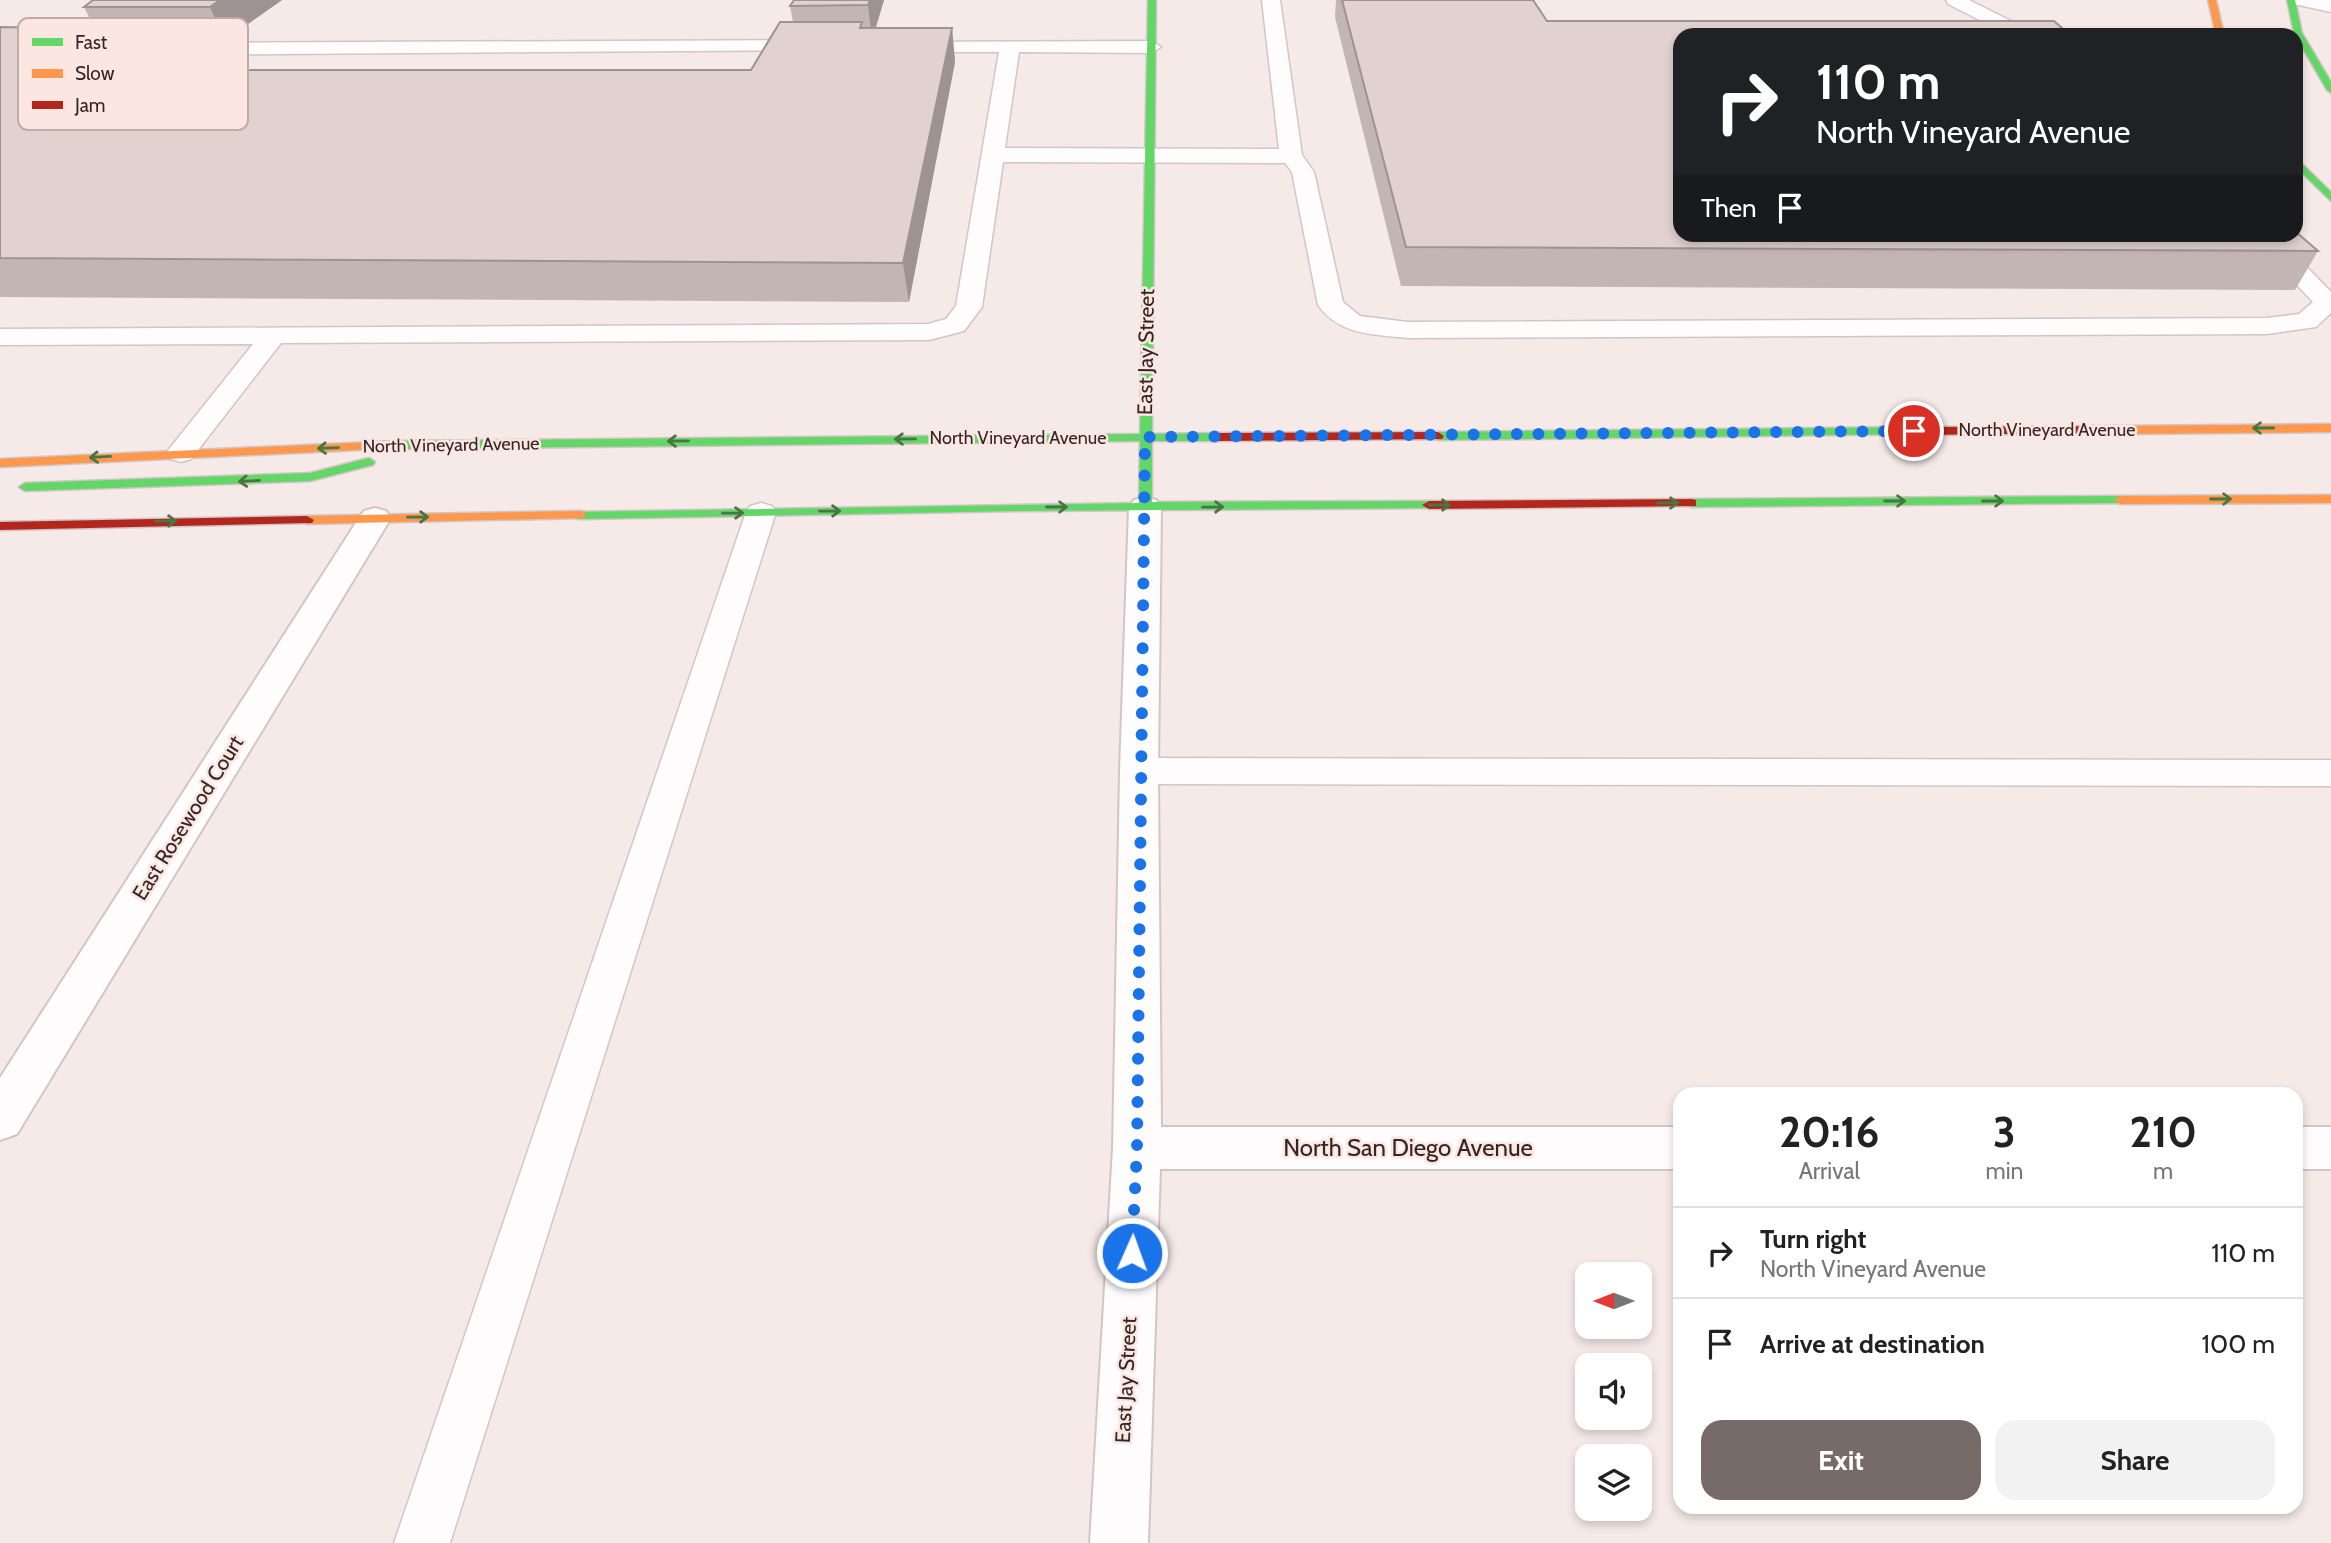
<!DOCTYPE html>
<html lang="en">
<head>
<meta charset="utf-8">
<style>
  body { margin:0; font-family:Cabin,sans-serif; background:#f2f2f2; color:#222; height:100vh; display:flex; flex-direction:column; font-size:26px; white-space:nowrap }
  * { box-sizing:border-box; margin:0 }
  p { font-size:23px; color:#767676 }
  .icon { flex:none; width:38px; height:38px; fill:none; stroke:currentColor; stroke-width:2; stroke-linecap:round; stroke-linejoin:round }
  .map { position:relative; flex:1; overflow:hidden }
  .drawer { position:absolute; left:1673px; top:1087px; width:630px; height:427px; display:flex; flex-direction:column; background:#fff; border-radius:21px; box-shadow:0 4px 10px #0003 }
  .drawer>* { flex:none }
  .top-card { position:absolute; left:1673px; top:28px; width:630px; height:214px; border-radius:21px; box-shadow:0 4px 10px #0003; background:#202124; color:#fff; overflow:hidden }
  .needle { width:46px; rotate:270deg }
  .controls { position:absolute; left:1575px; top:1262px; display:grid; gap:14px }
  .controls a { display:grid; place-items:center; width:77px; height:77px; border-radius:14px; background:#fff; box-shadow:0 4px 10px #0003; font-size:35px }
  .pin { position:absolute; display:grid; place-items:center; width:60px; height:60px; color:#fff; margin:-30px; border:4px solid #fff; border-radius:50%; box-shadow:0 2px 7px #0007 }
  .me { position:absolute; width:77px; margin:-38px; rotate:2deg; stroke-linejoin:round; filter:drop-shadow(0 0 5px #0008) }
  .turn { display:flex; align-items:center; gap:24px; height:147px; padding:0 28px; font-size:32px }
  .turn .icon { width:91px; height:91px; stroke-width:2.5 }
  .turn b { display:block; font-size:49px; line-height:60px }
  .then { display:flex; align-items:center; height:66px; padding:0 28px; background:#0003; gap:14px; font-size:26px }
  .eta { display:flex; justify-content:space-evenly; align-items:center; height:119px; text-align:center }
  .eta b { font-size:42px; font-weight:700; line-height:49px }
  .button { display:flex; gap:14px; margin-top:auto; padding:14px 28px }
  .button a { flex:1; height:80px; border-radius:21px; background:#776b69; color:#fff; font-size:28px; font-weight:700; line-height:80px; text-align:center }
  .button a+a { background:#f2f2f2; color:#222 }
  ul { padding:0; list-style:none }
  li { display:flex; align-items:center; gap:21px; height:91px; padding:0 28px; border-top:2px solid #e0e0e0 }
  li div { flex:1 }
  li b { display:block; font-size:26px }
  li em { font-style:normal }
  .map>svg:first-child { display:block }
</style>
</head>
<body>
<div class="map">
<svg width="2331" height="1543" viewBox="0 0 2331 1543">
  <rect width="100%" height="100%" fill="#f5eae8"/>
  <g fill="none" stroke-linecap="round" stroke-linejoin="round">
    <defs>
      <g id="lane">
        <path d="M1262,0H1280L1302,155L1314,172L1343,302L1360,316L1408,322L2267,318L2299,314L2313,302L2249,234H2275L2331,292V313L2316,327L2267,334L1408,338C1374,334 1340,336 1318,305L1292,172L1285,163L1003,162L982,307L964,331L929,340L281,343L191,459L181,462L171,459L166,453L253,344L0,345V329L928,324L946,319L956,306L999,52H904L897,50L894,46L897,42L1151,41L1161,47L1151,53L1019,52L1005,148L1279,149Z"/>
        <path d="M1946,0H1969L2031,31L2034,35H2009L1948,4Z"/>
        <path d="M2292,0H2331V12L2294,4Z"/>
        <path d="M814,40L821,42L824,46L821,50L148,55L138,49L148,43Z"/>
        <path d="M761,503L772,506L776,512L450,1543H394L746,512L750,506Z"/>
        <path d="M1139,758L2331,760V786L1139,784L1126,780L1121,771L1126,762Z"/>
      </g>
      <g id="street">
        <path d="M1145,497L1156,500L1161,507L1158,771L1161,1127H1680V1169H1160L1148,1543H1090L1113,1148L1120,771L1129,507L1134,500Z"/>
        <path d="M375,508L386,511L391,518L17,1134L0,1140V1078L359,518L364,511Z"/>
        <rect x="2296" y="1127" width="35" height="42"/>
      </g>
      <g id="fast">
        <path d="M1148,0H1156L1152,434L1219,433L1225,437L1219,441H1152V502L1429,501L1434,502V508L1022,511L580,519L575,518V512L1139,503L1140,441L396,449L390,445L396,441L1140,434Z"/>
        <path d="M2287,0H2295L2302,33L2331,82V93L2327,90L2294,33Z"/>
        <path d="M2296,158L2331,192V201L2296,167Z"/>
        <path d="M1919,427L1925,431L1923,434L1438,440L1432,436L1438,432Z"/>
        <path d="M369,458L375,462L373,465L310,481L25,491L19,487L25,483L310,473Z"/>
        <path d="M2120,496L2126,500L2125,503L1691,507L1684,503L1691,499Z"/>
      </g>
      <g id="slow">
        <path d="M2208,0H2216L2224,35H2216Z"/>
        <path d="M2331,424V432L2117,434L2111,430L2117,426Z"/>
        <path d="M396,441L400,442V448L0,467V459Z"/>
        <path d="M2331,495V503L2120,504L2114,500L2120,496Z"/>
        <path d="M580,511L585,512V518L307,524L300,520L307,516Z"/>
      </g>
      <g id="jam">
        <path d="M2117,426L2121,427V433L1919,435L1913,431L1919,427Z"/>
        <path d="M1438,432L1444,436L1442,439L1219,441L1213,437L1219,433Z"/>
        <path d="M1691,499L1696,500V506L1429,509L1422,505L1429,501Z"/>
        <path d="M307,516L314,520L312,523L0,530V522Z"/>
      </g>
    </defs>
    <use href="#lane" stroke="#d1c6c4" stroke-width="3"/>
    <use href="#street" stroke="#d1c6c4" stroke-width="4"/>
    <use href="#fast" stroke="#d1c6c4" stroke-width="3"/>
    <use href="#slow" stroke="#d1c6c4" stroke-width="3"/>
    <use href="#jam" stroke="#d1c6c4" stroke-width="3"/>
    <use href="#lane" fill="#fefcfc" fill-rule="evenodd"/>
    <use href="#street" fill="#fefcfc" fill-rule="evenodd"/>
    <use href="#fast" fill="#63d668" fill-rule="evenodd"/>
    <use href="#slow" fill="#ff974d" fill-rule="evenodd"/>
    <use href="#jam" fill="#b3261e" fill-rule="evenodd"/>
  </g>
  <g fill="#c2b5b3">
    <path d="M282,0L225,40H192L200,57L182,70H751L793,22L790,6L884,0L876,28H952L955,62L909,302L0,297V27L54,28L92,23L84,7Z"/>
    <path d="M1336,0H1533L1547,21L2318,251L2295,290L1401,286L1335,17Z"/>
  </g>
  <g fill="#9e9392">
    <path d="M220,0H282L225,40L210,7Z"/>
    <path d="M870,0H884L872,39L868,5Z"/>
    <path d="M185,23L200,57L132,105L114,70Z"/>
    <path d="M952,28L955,62L909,302L903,263Z"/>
  </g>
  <g fill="#e1d2d0" stroke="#9e9392" stroke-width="2">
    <path d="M93,0H220L210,7H84Z"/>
    <path d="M794,0H870L868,5L790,6Z"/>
    <path d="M1342,0H1533L1547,21H2054L2070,35H1680V234H2296V232L2318,251L1406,247Z"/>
    <path d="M780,22H862L860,28H952L903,263L0,258V27L54,28L60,24L185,23L114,70H751Z"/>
  </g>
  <defs><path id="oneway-shaft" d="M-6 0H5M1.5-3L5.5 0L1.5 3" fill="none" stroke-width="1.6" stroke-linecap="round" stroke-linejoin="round" transform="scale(1.75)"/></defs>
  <g stroke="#497543">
    <use href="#oneway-shaft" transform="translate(2263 428) rotate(180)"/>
    <use href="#oneway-shaft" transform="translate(905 439) rotate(179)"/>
    <use href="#oneway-shaft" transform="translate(678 441) rotate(179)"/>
    <use href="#oneway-shaft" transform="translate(328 448) rotate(178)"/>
    <use href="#oneway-shaft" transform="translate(100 457) rotate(177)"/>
    <use href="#oneway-shaft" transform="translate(249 481) rotate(177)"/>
    <use href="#oneway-shaft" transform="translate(2221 499)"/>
    <use href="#oneway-shaft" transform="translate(1895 501)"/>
    <use href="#oneway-shaft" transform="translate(1993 501)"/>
    <use href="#oneway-shaft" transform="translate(1668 503)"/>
    <use href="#oneway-shaft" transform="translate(1440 505)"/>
    <use href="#oneway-shaft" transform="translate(1057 507)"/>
    <use href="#oneway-shaft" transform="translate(1213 507) rotate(-1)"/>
    <use href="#oneway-shaft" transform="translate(830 511) rotate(-1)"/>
    <use href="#oneway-shaft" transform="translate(733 513) rotate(-1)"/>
    <use href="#oneway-shaft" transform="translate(418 517) rotate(-1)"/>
    <use href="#oneway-shaft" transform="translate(166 521) rotate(-1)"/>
  </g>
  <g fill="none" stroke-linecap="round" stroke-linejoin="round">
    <path stroke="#1a73e8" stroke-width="12" stroke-dasharray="0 21.6" d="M1132,1253L1137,1148L1145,437L1914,431"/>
  </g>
  <g text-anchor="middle" stroke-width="5" stroke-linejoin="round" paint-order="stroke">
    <g font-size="18" fill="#332624" stroke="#fbe6e2">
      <text x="2047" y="436">North Vineyard Avenue</text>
      <text x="1018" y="444">North Vineyard Avenue</text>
      <text transform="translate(451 445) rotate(-1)" y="6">North Vineyard Avenue</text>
    </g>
    <g font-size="21" fill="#332624" stroke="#fbe6e2">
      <text transform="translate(1146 352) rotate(-89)" y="7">East Jay Street</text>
      <text transform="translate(188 818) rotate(-58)" y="7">East Rosewood Court</text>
      <text transform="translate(1126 1380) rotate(-87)" y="7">East Jay Street</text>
    </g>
    <g font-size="24" fill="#332624" stroke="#fbe6e2">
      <text x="1408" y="1156">North San Diego Avenue</text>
    </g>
  </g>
  <rect x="18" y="18" width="230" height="112" rx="10" fill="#fbe6e2" stroke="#bfaca9" stroke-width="2"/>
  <rect x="32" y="38" width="31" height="8" fill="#63d668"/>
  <rect x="32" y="69" width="31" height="9" fill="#ff974d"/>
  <rect x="32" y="101" width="31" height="8" fill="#b3261e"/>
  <g font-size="19" fill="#332624">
    <text x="75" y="49">Fast</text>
    <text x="75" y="80">Slow</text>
    <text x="75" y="112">Jam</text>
  </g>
</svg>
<div class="controls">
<a><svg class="needle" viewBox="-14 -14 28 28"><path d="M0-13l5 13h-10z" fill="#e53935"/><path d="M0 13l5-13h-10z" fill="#767676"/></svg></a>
<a><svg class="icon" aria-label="sound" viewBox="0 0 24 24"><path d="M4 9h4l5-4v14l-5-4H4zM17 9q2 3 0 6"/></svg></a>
<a><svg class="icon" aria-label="layers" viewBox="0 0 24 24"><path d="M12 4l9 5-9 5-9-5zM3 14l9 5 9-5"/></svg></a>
</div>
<div class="pin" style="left:1914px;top:431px;background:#d93025"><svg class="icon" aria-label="arrive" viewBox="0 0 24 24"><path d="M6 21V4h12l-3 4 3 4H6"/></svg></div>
<svg class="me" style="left:1132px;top:1253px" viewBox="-20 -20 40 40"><circle r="17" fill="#1a73e8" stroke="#fff" stroke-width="3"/><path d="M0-11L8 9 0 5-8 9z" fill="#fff"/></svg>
<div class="top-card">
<div class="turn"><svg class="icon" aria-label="right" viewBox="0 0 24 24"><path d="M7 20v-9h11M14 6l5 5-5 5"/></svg><div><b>110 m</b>North Vineyard Avenue</div></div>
<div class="then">Then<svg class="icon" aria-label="arrive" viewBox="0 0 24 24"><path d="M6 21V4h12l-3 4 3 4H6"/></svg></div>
</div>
<section class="drawer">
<div class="eta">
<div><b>20:16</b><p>Arrival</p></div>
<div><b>3</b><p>min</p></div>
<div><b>210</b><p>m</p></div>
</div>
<ul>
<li><svg class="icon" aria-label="right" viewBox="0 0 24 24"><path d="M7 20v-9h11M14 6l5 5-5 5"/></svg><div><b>Turn right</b><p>North Vineyard Avenue</p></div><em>110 m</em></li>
<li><svg class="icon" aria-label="arrive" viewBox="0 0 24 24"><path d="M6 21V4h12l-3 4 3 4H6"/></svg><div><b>Arrive at destination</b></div><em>100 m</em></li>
</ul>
<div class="button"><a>Exit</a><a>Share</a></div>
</section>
</div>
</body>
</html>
